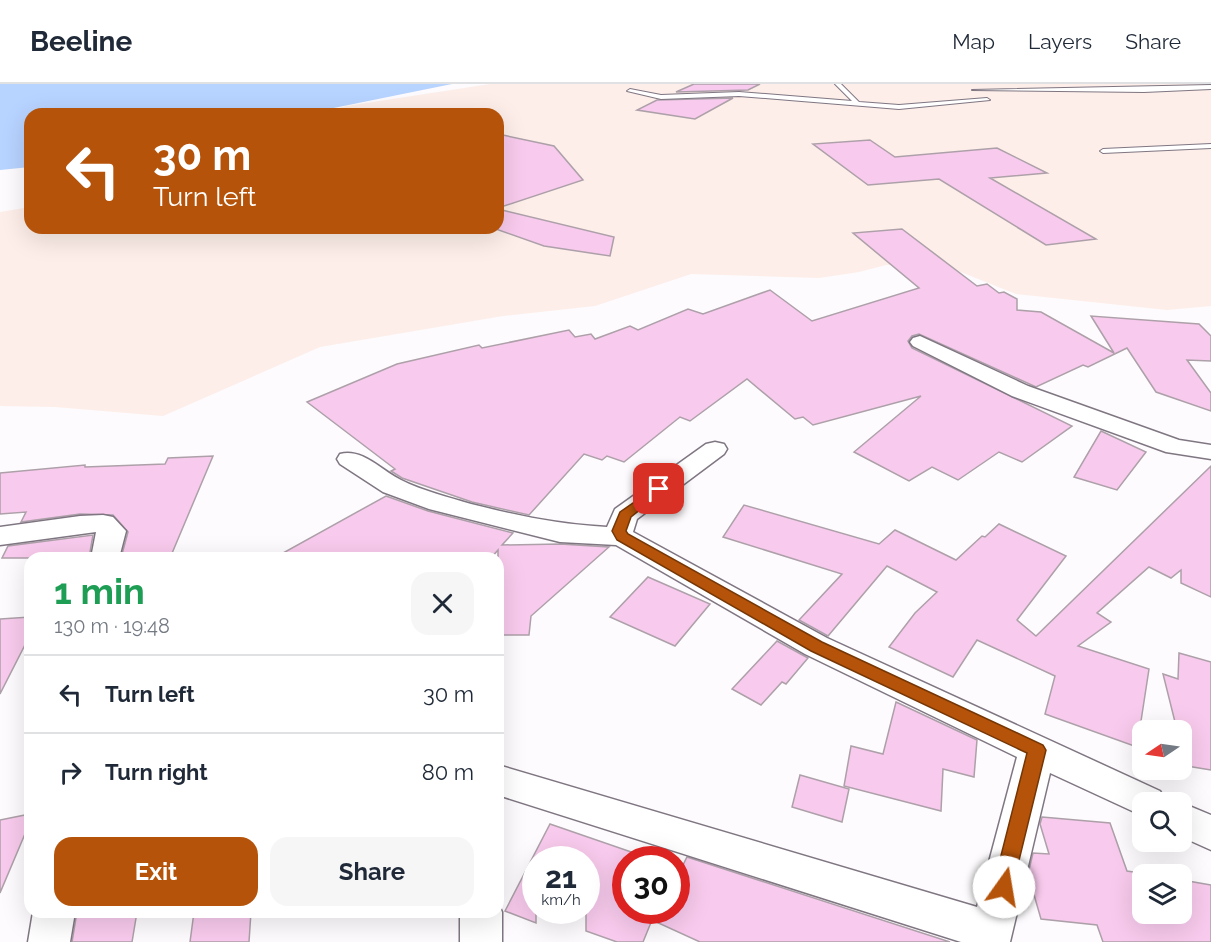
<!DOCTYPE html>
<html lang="en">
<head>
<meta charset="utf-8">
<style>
  body { margin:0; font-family:Raleway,sans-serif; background:#f6f6f7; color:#1f2937; height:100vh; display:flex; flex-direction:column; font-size:22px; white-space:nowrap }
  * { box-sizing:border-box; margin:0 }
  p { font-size:20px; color:#747a83 }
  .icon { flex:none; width:33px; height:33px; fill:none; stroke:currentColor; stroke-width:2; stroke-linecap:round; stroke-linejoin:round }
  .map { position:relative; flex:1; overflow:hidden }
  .panel { position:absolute; left:24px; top:468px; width:480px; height:366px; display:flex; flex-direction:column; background:#fff; border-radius:18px; box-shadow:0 6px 24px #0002 }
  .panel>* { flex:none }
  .banner { position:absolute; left:24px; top:24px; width:480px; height:126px; border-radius:18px; box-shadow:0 6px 24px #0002; background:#b45309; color:#fff; overflow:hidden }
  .needle { width:39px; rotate:257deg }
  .fabs { position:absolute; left:1132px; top:636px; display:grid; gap:12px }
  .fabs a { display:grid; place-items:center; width:60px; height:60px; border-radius:12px; background:#fff; box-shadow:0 6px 24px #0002; font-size:30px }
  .speed { position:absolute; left:522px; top:762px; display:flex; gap:12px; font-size:30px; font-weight:700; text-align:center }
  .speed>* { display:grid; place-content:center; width:78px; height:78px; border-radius:50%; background:#fff; box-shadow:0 6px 24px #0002; line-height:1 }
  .speed small { font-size:15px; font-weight:400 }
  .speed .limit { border:9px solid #d22; background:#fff; color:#111 }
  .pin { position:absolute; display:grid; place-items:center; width:51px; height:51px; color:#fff; margin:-26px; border-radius:12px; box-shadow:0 3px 9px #0006 }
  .me { position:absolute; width:66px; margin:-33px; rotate:13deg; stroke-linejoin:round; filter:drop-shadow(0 0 4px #0008) }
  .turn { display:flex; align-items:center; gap:21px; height:126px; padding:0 30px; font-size:27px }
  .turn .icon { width:78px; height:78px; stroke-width:2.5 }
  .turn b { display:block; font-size:42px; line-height:51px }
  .round { display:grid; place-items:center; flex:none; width:63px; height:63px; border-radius:18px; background:#f6f6f7 }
  .overview { display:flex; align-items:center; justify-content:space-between; height:102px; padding:0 30px }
  h1 { font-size:36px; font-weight:700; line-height:45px; color:#1e9e55 }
  .primary-button { display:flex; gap:12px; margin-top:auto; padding:12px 30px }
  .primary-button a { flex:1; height:69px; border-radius:18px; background:#b45309; color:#fff; font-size:24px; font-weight:700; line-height:69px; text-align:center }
  .primary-button a+a { background:#f6f6f7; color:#1f2937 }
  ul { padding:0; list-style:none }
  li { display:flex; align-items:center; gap:18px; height:78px; padding:0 30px; border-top:2px solid #e0e1e3 }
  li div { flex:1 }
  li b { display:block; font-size:22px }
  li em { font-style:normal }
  header { display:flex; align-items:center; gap:36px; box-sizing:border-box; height:84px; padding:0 30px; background:#fff; border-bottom:2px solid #e0e1e3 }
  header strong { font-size:28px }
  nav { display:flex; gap:33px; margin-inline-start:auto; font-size:21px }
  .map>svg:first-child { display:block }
</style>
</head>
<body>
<header>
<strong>Beeline</strong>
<nav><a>Map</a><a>Layers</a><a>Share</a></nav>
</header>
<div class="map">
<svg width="1211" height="858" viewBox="0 0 1211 858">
  <rect width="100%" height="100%" fill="#fdfbfd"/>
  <path fill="#fdeee9" d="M490,0H1211V222L1167,226L1016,210L938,179L886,181L859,188L819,194L691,190L595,222L503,232L320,263L163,332L55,323L0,322V128L30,123V144H498V30H316L347,22Z"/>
  <path fill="#b7d3ff" d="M0,0H452L304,30H30V83L0,86Z"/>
  <g fill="#f8caed" stroke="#ada0a9" stroke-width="1.5">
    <path d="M694,0H760L748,6L676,8Z"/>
    <path d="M733,14L695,35L637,26L657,16Z"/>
    <path d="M498,50L554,62L583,96L498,124Z"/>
    <path d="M870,56L895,73L997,64L1047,89L990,94L1096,155L1046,161L939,95L868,101L813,60Z"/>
    <path d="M498,125L614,153L610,172L544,162L493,144H498Z"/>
    <path d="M902,145L977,202L987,200L999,209L1004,208L1017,215V226L1041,228L1114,269L1091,232L1199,240L1211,252V277L1187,276L1211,309V327L1156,308L1127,264L1088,283L1083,281L1036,303L919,250L912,252L908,257L912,264L1072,342L1022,378L999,368L958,396L932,383L909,397L854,368L921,312L813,341L803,333L795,335L747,295L690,337L680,333L624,378L607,372L602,376L584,370L529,431L472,418L402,394L391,387L395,385L307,318L397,280L479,261L482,264L569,246L575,253L591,250L595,255L630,242L638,246L688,225L703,230L770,206L812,237L919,204L853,149Z"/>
    <path d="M1101,347L1146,368L1117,406L1074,393Z"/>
    <path d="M213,372L170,474H121L128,448L113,431L80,430L21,438L26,428L0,430V389L85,381V383L165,380L168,374Z"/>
    <path d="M1211,382V513L1181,499V486L1171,494L1149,483L1097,529L1111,538L1078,562L1149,585L1137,663L1045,630L1055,592L977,556L953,593L889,563L915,529L937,508L887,482L828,552L799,536L842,490L723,453L744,421L879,460L895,446L956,476L982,452L985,453L999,440L1066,472L1017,536L1036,552Z"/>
    <path d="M386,412L428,427L513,449L502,461L560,460L609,463L531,532L529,551H498V466L491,474H274Z"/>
    <path d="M93,451L89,474H2L8,462Z"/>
    <path d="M648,493L710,520L675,562L610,533Z"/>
    <path d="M30,533V551L0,610V535Z"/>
    <path d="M777,557L808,574L786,600L782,598L761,621L732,605Z"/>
    <path d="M1179,569L1211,578V686L1187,682L1182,665V646H1177L1163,590L1178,595Z"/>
    <path d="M896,618L977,656L974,693L943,685L941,727L844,702L851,662L883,670Z"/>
    <path d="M800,691L849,705L842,738L792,723Z"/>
    <path d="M30,730V738L0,809V736Z"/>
    <path d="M1042,733L1110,739L1127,787L1147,790H1143V830H1182V796L1211,801V858H1103L1097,841L1041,835L1028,790L1033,769L1049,770L1040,740Z"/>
    <path d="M550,740L640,771L639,776H626V826H676V795L687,773L950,858H700L652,836L643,858H617L586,847V776H536V839L505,827Z"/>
    <path d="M77,828H137L132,858H72Z"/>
    <path d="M194,828H251L249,858H190Z"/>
  </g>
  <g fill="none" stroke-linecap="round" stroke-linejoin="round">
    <defs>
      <g id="lane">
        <path d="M835,0H841L859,18L899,21L987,14L990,16L899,25L739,12L661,15L627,7L630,5L661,11L739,8L852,17Z"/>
        <path d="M1211,1V5L1144,8L972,6Z"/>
        <path d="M1211,60V64L1103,69L1100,67L1103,65Z"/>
      </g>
      <g id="street">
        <path d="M920,252L1028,302L1179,356L1211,361V375L1166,368L1012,312L913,262L910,258L913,254Z"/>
        <path d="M715,358L724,360L727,365L724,370L637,435L633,448L827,554L1160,707L1166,718H1143V732L1050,689L1010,858H961L498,711V681L977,823L1017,673L805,570L616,461L560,458L429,425L383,408L340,380L337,375L340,370C363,364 382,387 401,396C423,407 448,413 471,420C519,432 557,440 607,443L615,425L706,360Z"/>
        <path d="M103,431L113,433L126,447L119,474H91L96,448L0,461V443L80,432Z"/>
        <path d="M1182,719L1211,731V766L1182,753Z"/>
        <path d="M498,819L502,828V858H460V828H498Z"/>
        <path d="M33,828H75L70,858H28Z"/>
      </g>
    </defs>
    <use href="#lane" stroke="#7f7682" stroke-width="2"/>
    <use href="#street" stroke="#7f7682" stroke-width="3"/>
    <use href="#lane" fill="#fff" fill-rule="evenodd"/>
    <use href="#street" fill="#fff" fill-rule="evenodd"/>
  </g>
  <path fill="#b45309" stroke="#753606" stroke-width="1.5" d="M659,401L666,405L631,433L626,447L628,450L822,558L1043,661L1046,666L1011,809L1004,812L996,809L993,803L1027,669L811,567L617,456L612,447L620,428Z"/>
</svg>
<div class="fabs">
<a><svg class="needle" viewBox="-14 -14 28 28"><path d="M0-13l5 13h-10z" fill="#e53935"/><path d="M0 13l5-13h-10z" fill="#747a83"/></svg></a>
<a><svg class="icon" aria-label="search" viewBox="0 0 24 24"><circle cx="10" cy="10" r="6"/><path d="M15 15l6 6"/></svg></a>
<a><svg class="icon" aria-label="layers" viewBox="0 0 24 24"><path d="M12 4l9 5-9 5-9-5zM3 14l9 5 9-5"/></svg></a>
</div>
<div class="speed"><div>21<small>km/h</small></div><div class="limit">30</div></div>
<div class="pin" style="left:659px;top:405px;background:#d93025"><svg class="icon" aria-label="arrive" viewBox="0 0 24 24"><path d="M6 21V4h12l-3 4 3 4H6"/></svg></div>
<svg class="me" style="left:1004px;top:803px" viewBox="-20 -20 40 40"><circle r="19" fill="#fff"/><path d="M0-13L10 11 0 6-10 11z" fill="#b45309"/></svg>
<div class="banner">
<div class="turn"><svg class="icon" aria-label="left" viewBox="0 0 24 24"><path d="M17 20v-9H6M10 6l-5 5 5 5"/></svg><div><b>30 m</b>Turn left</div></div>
</div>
<section class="panel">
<div class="overview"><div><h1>1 min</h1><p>130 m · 19:48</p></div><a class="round"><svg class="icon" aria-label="close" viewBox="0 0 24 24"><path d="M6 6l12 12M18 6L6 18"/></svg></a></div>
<ul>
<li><svg class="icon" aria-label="left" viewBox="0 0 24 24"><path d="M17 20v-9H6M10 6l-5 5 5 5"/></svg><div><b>Turn left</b></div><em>30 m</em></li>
<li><svg class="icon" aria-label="right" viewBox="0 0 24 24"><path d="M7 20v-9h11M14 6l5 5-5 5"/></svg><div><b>Turn right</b></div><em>80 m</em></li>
</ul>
<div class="primary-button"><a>Exit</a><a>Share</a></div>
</section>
</div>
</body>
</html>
